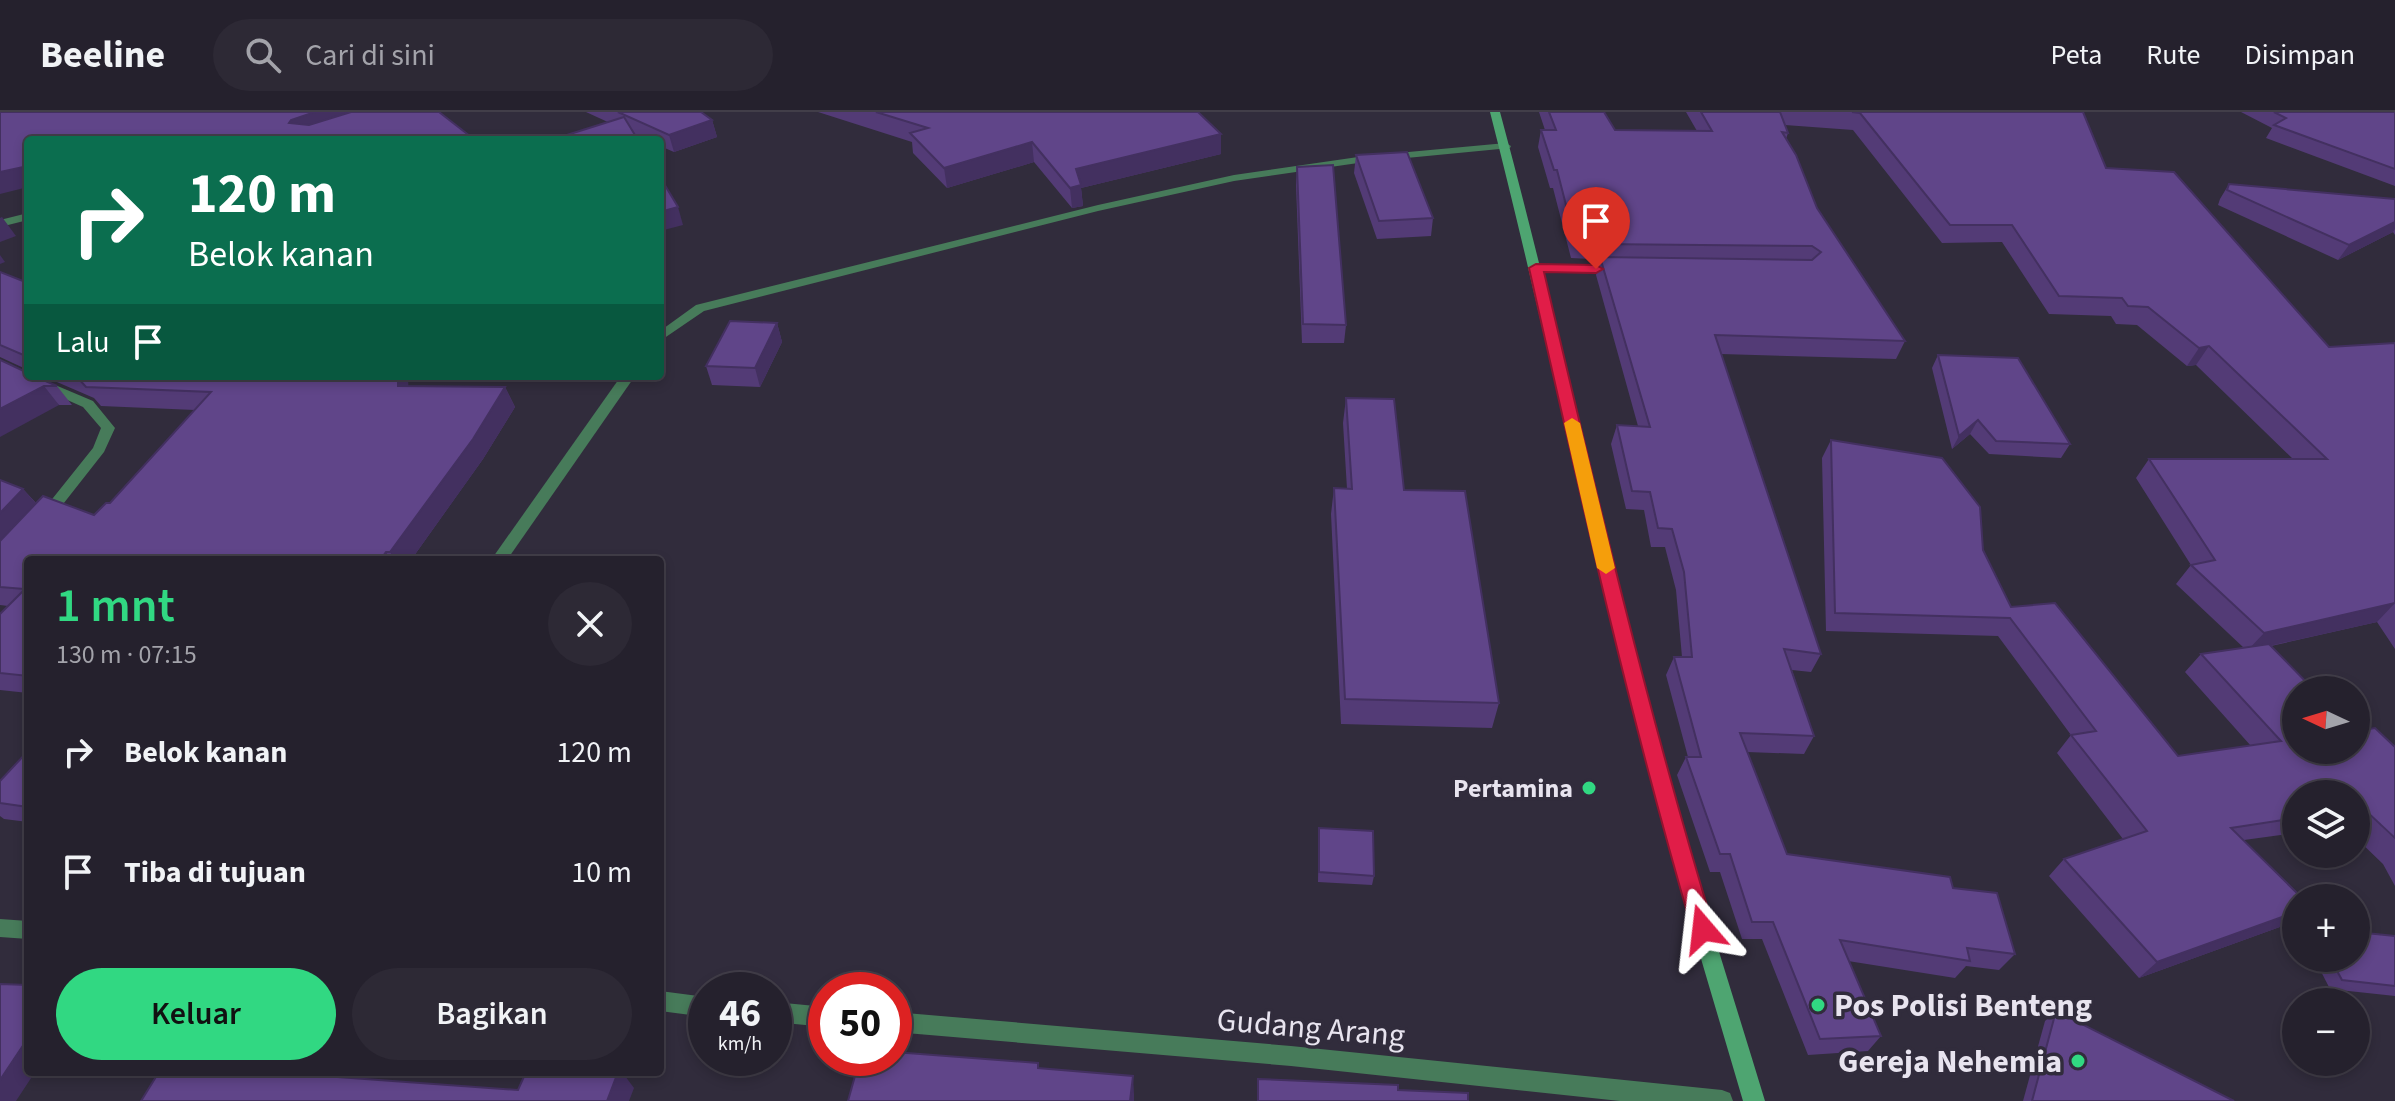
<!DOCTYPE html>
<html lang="id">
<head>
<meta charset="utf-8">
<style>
  body { margin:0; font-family:"Source Sans 3",sans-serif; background:#2d2935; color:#f1f3f6; height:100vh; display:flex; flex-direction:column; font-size:30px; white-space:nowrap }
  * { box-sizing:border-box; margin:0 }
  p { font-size:26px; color:#a3a3aa }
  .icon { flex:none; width:44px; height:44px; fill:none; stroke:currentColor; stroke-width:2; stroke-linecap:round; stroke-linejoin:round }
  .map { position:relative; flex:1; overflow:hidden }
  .drawer { position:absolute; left:24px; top:444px; width:640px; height:520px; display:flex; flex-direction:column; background:#25212d; border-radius:8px; box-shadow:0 4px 12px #0003,0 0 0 2px #423e49 }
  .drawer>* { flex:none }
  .banner { position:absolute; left:24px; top:24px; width:640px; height:244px; border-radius:8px; box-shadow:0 4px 12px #0003,0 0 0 2px #423e49; background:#0b6e4f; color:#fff; overflow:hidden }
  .needle { width:52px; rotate:274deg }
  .controls { position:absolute; left:2282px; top:564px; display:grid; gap:16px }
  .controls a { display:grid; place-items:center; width:88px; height:88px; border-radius:50%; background:#25212d; box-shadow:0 4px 12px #0003,0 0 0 2px #423e49; font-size:40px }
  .speed { position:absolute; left:688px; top:860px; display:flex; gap:16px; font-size:40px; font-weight:700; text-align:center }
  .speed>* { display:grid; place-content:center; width:104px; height:104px; border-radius:50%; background:#25212d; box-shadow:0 4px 12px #0003,0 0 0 2px #423e49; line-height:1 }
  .speed small { font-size:20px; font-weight:400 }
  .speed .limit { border:12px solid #d22; background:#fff; color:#111 }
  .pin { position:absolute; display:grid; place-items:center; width:68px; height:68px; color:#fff; margin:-82px -34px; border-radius:50% 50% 50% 0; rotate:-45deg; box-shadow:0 0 8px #0007 }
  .pin .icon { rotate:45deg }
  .me { position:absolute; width:88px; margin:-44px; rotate:343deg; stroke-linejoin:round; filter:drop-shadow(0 0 6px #0008) }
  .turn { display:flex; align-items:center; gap:28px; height:168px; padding:0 32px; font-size:36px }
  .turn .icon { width:104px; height:104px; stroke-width:2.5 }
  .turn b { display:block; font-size:56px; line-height:68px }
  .then { display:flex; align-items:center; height:76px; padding:0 32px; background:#0003; gap:16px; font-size:30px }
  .round { display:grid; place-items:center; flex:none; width:84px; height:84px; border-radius:42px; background:#2d2935 }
  .summary { display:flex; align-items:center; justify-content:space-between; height:136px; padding:0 32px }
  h1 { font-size:48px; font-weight:600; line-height:60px; color:#31d882 }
  .primary-button { display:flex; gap:16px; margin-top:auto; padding:16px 32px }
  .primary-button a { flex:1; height:92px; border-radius:48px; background:#31d882; color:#111; font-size:32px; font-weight:600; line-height:92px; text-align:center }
  .primary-button a+a { background:#2d2935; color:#f1f3f6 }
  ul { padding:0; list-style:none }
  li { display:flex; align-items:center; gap:24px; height:120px; padding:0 32px }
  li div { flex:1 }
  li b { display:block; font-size:30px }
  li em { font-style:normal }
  header { display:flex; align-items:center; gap:48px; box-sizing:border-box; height:112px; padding:0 40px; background:#25212d; border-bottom:2px solid #423e49 }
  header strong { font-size:38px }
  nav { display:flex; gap:44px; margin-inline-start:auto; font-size:28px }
  .search { width:560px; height:72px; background:#2d2935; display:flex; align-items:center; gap:20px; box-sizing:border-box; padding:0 28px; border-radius:44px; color:#a3a3aa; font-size:30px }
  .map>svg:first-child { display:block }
</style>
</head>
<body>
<header>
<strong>Beeline</strong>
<div class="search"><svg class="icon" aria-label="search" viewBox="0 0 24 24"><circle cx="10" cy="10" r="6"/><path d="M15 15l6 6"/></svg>Cari di sini</div>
<nav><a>Peta</a><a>Rute</a><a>Disimpan</a></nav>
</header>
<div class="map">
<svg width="2395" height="989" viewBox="0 0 2395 989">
  <rect width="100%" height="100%" fill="#312c3c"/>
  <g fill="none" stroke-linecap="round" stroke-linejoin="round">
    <g fill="#477b5a" fill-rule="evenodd">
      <path d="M1506,31L1511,34L1510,36L1365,50L1234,69L1098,99L704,199L660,229V219L696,193L1098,93L1234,63L1365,44Z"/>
      <path d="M621,264H635L507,448H491Z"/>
    </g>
    <g fill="#477b5a" fill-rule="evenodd">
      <path d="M28,101V108L0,115V108Z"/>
      <path d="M1536,152L1619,153L1625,157L1619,161L1532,159L1530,156Z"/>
      <path d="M41,267L93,289L115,316L104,340L49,410L44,411L37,406L93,336L101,316L83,295L36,274V268Z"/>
      <path d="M0,807L28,809V827L0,825Z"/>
      <path d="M660,879L706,885V905L660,899Z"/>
      <path d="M774,890L826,895V915L774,910Z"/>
      <path d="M894,900L1291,934L1722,978L1730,981L1733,989H1620L1291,954L894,920Z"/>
    </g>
    <path fill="#4ea571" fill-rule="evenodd" d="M1490,0H1500C1561,226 1609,456 1672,681C1701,784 1734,887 1765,989H1743C1713,887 1682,784 1654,681C1593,456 1548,226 1490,0Z"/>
  </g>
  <g fill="#533b76">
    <path d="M586,0H701L712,8L717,25L674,40L660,34V28H647Z"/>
    <path d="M818,0H1198L1221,22V42L1081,76L1083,94L1072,96L1034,50L947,76L913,41L912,30Z"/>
    <path d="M1539,0H1604L1615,18L1697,19L1686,0H2083L2106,56L2329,235L2395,231V537L2377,510L2271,534L2296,638L2395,635V774L2383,752L2356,726V682H2296V721L2244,728L2296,786V807L2291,811L2139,866L2049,764L2064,747L2123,727L2057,641L2071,623L1998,524L1826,519L1822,346L1831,328L1983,438L2011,495L2178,644L2251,634L2185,560L2201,542L2244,536L2176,472L2191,453L2136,366L2149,347H2293L2196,253L2187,254L2137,213L2116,212L2111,204L2049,202L2002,130L1942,131L1853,18L1785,13L1788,21L1786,27L1817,96L1905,229L1896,247L1721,242L1821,542L1811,560L1792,558L1814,624L1804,642L1747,640L1787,742L1953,776L2015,842L1999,858L1966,854L1955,866L1848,849L1881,924L1868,939L1808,943L1762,827H1742L1720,760H1710L1677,663L1686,645H1688L1666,563L1674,545H1682L1676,478L1665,435H1651L1644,398L1626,397L1611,332L1617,313L1638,314L1596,163L1599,150H1591V147L1571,146L1553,76H1550L1538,35L1541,18H1545Z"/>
    <path d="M2241,0H2395V74L2266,26L2272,16Z"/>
    <path d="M1356,43L1433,106L1431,124L1377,127L1354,61Z"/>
    <path d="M1297,55L1346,213L1344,231H1302L1296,73Z"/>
    <path d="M2229,72L2395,87V123L2393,120L2338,148L2218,93L2220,87Z"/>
    <path d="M0,160L28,171V258L0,245Z"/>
    <path d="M777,211L782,230L760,275L712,273L706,254Z"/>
    <path d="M1938,243L2070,332L2061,346L1989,342L1970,322L1952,337L1932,256Z"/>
    <path d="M0,248L57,274L72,293H59Z"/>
    <path d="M43,264H408V275H505L515,295L483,347L411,448H28V581L0,578V502L8,494L0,493V368L23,377L36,391L94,403L110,391L195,298L101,294L94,286Z"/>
    <path d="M1346,286L1404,378L1499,591L1492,616L1341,612L1331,402L1334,376L1347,377L1343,311Z"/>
    <path d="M28,639V710L4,707L0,704V669Z"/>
    <path d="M1319,716L1374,764L1372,773L1318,770Z"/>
    <path d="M2395,824V884L2330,877L2314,846H2356Z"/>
    <path d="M2056,899L2234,989H2023L2045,909Z"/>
  </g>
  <g fill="#433060">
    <path d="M315,0H380L300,25L289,11L291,8Z"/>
    <path d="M712,8L717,25L674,40L669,23Z"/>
    <path d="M1221,22V42L1081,76L1083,94L1072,96L1070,76L1076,57Z"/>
    <path d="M1032,30L1034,50L947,76L944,56Z"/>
    <path d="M28,54V75L0,82V60Z"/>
    <path d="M678,95L683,113L660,119V100Z"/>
    <path d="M2,105L16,124L0,130V106Z"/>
    <path d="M2395,110V117L2393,120L2338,148L2349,133Z"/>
    <path d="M0,143L5,150L0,152Z"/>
    <path d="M777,211L782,230L760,275L755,256Z"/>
    <path d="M2209,234L2196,253L2187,254L2199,236Z"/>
    <path d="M398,264H408L409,294L398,274Z"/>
    <path d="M44,274L59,293L0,325V297Z"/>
    <path d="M505,275L515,295L483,347L411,448H395L390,440Z"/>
    <path d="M1978,308L1970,322L1952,337L1959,324Z"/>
    <path d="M23,377L40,396L0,440V401Z"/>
    <path d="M386,440L391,448H380Z"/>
    <path d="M2395,491L2377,510L2247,539L2264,521Z"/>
    <path d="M2296,800V807L2291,811L2139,866L2157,850Z"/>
    <path d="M28,926V960H35L16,989H0V968Z"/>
    <path d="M618,960H622L634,976L629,989H607Z"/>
    <path d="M1133,964L1134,982V989H1130Z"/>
  </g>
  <g fill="#604589" stroke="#433060" stroke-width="2">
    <path d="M0,0H315L291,8L289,11L309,13L351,0H439L475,28H28V54L0,60Z"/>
    <path d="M618,0H701L712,8L669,23Z"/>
    <path d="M876,0H1198L1221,22L1076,57L1081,73L1070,76L1032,30L944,56L910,21L928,16Z"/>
    <path d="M1549,0H1604L1615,18L1712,19L1701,0H1780L1788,21L1782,20L1796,43L1817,96L1905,229L1715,223L1821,542L1784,537L1814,624L1740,621L1787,742L1950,765L1953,776L1997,781L2015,842L1967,836L1970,849L1840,828L1881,924L1820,927L1773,810H1752L1730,742H1720L1686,645H1701L1674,545H1692L1684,460L1672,417L1658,416L1650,380L1632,379L1617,313L1650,315L1600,145L1812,148L1821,140L1812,134L1596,132L1595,129L1575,128L1557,58H1554L1541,18H1556Z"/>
    <path d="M1852,0H2083L2106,56L2174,60L2329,235L2395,231V491L2264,521L2191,453L2215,448L2149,347H2327L2209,234L2199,236L2148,195L2128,194L2122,186L2059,184L2012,113H1950L1860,1Z"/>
    <path d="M2274,0H2395V57L2274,13L2286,6Z"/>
    <path d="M624,5L638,28H551Z"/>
    <path d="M1407,40L1433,106L1379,109L1356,43Z"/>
    <path d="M1333,53L1346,213L1303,212L1297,55Z"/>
    <path d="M660,65L678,95L660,100Z"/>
    <path d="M2229,72L2395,87V110L2349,133L2227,78Z"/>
    <path d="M0,160L28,171V245L0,233Z"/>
    <path d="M730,209L777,211L755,256L706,254Z"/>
    <path d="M1938,243L2018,246L2070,332L1996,329L1978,308L1959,324Z"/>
    <path d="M0,248L28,261V264H34L57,274H44L0,297Z"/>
    <path d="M72,264H398V274L505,275L473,327L390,440H386L380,448H28V564L0,561V502L25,477L0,475V429L43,384L94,403L106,391H110L211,280L86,275L79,267Z"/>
    <path d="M1346,286L1394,287L1404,378L1465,379L1499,591L1345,587L1334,376L1352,377Z"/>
    <path d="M1831,328L1942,346L1980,395L1983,438L2011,495L2055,491L2178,644L2281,629L2201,542L2269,532L2314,578H2296V638H2356V619L2375,616L2395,635V726L2363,696L2356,697V682H2296V706L2231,716L2302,786H2296V800L2157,850L2064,747L2147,719L2071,623L2096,619L2010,506L1835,501Z"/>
    <path d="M0,368L23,377L0,401Z"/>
    <path d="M28,639V695L0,691V669Z"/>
    <path d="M1319,716L1373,719L1374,764L1319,760Z"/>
    <path d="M2356,820L2395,824V874L2342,868L2330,846H2356Z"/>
    <path d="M0,872L28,873V926L0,968Z"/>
    <path d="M2056,899L2234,989H2032Z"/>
    <path d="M894,940L1038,951V956L1133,964L1130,989H848L860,946H894Z"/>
    <path d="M159,960H268L518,978L526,960H618L607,989H141Z"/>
    <path d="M1258,967L1398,973V978L1468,981V989H1258Z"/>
  </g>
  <path fill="#e11d48" stroke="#92132f" stroke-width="2" d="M1536,152L1596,153L1603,157L1596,161L1544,160C1596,381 1648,600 1714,817L1711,824L1703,827L1695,824L1692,817C1628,599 1579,378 1529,156Z"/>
  <path fill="#f59e0b" d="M1572,306L1580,311L1615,456L1606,462L1597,456L1564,311Z"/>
  <g fill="#31d882" stroke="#312c3c" stroke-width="3">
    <circle cx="1589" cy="676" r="8"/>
    <circle cx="1818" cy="893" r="8"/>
    <circle cx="2078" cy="949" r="8"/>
  </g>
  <g text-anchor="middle" stroke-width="7" stroke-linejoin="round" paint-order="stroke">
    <g font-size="26" font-weight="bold" fill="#e8e4ef" stroke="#312c3c" text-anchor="end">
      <text x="1573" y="685">Pertamina</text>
    </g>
    <g font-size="32" font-weight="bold" fill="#e8e4ef" stroke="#312c3c" text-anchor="start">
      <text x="1834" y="904">Pos Polisi Benteng</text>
      <text x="2062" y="960" text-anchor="end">Gereja Nehemia</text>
    </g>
    <g font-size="32" fill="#e8e4ef" stroke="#312c3c">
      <text transform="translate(1311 915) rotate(5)" y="11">Gudang Arang</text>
    </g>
  </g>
</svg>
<div class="controls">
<a><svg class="needle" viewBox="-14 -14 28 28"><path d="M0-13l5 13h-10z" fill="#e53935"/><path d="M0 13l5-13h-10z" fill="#a3a3aa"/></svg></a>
<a><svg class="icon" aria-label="layers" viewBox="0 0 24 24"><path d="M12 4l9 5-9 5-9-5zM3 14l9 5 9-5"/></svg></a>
<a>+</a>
<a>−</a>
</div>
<div class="speed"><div>46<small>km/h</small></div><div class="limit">50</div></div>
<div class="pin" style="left:1596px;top:157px;background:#d93025"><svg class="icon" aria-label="arrive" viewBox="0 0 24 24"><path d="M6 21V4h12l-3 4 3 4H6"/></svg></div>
<svg class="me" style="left:1703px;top:817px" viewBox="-20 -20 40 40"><path d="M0-17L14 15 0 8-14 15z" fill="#e11d48" stroke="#fff" stroke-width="4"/></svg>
<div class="banner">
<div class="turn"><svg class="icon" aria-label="right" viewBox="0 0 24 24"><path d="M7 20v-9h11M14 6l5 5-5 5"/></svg><div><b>120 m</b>Belok kanan</div></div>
<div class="then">Lalu<svg class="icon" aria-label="arrive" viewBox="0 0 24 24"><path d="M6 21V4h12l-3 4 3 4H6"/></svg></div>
</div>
<section class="drawer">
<div class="summary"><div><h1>1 mnt</h1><p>130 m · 07:15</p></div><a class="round"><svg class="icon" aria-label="close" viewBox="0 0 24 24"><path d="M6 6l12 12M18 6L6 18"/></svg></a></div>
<ul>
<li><svg class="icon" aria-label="right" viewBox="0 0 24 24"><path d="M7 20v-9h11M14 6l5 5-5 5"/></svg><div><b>Belok kanan</b></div><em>120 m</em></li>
<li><svg class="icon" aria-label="arrive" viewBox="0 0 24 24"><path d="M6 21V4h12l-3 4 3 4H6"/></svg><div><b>Tiba di tujuan</b></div><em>10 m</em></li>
</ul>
<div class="primary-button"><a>Keluar</a><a>Bagikan</a></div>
</section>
</div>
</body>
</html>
